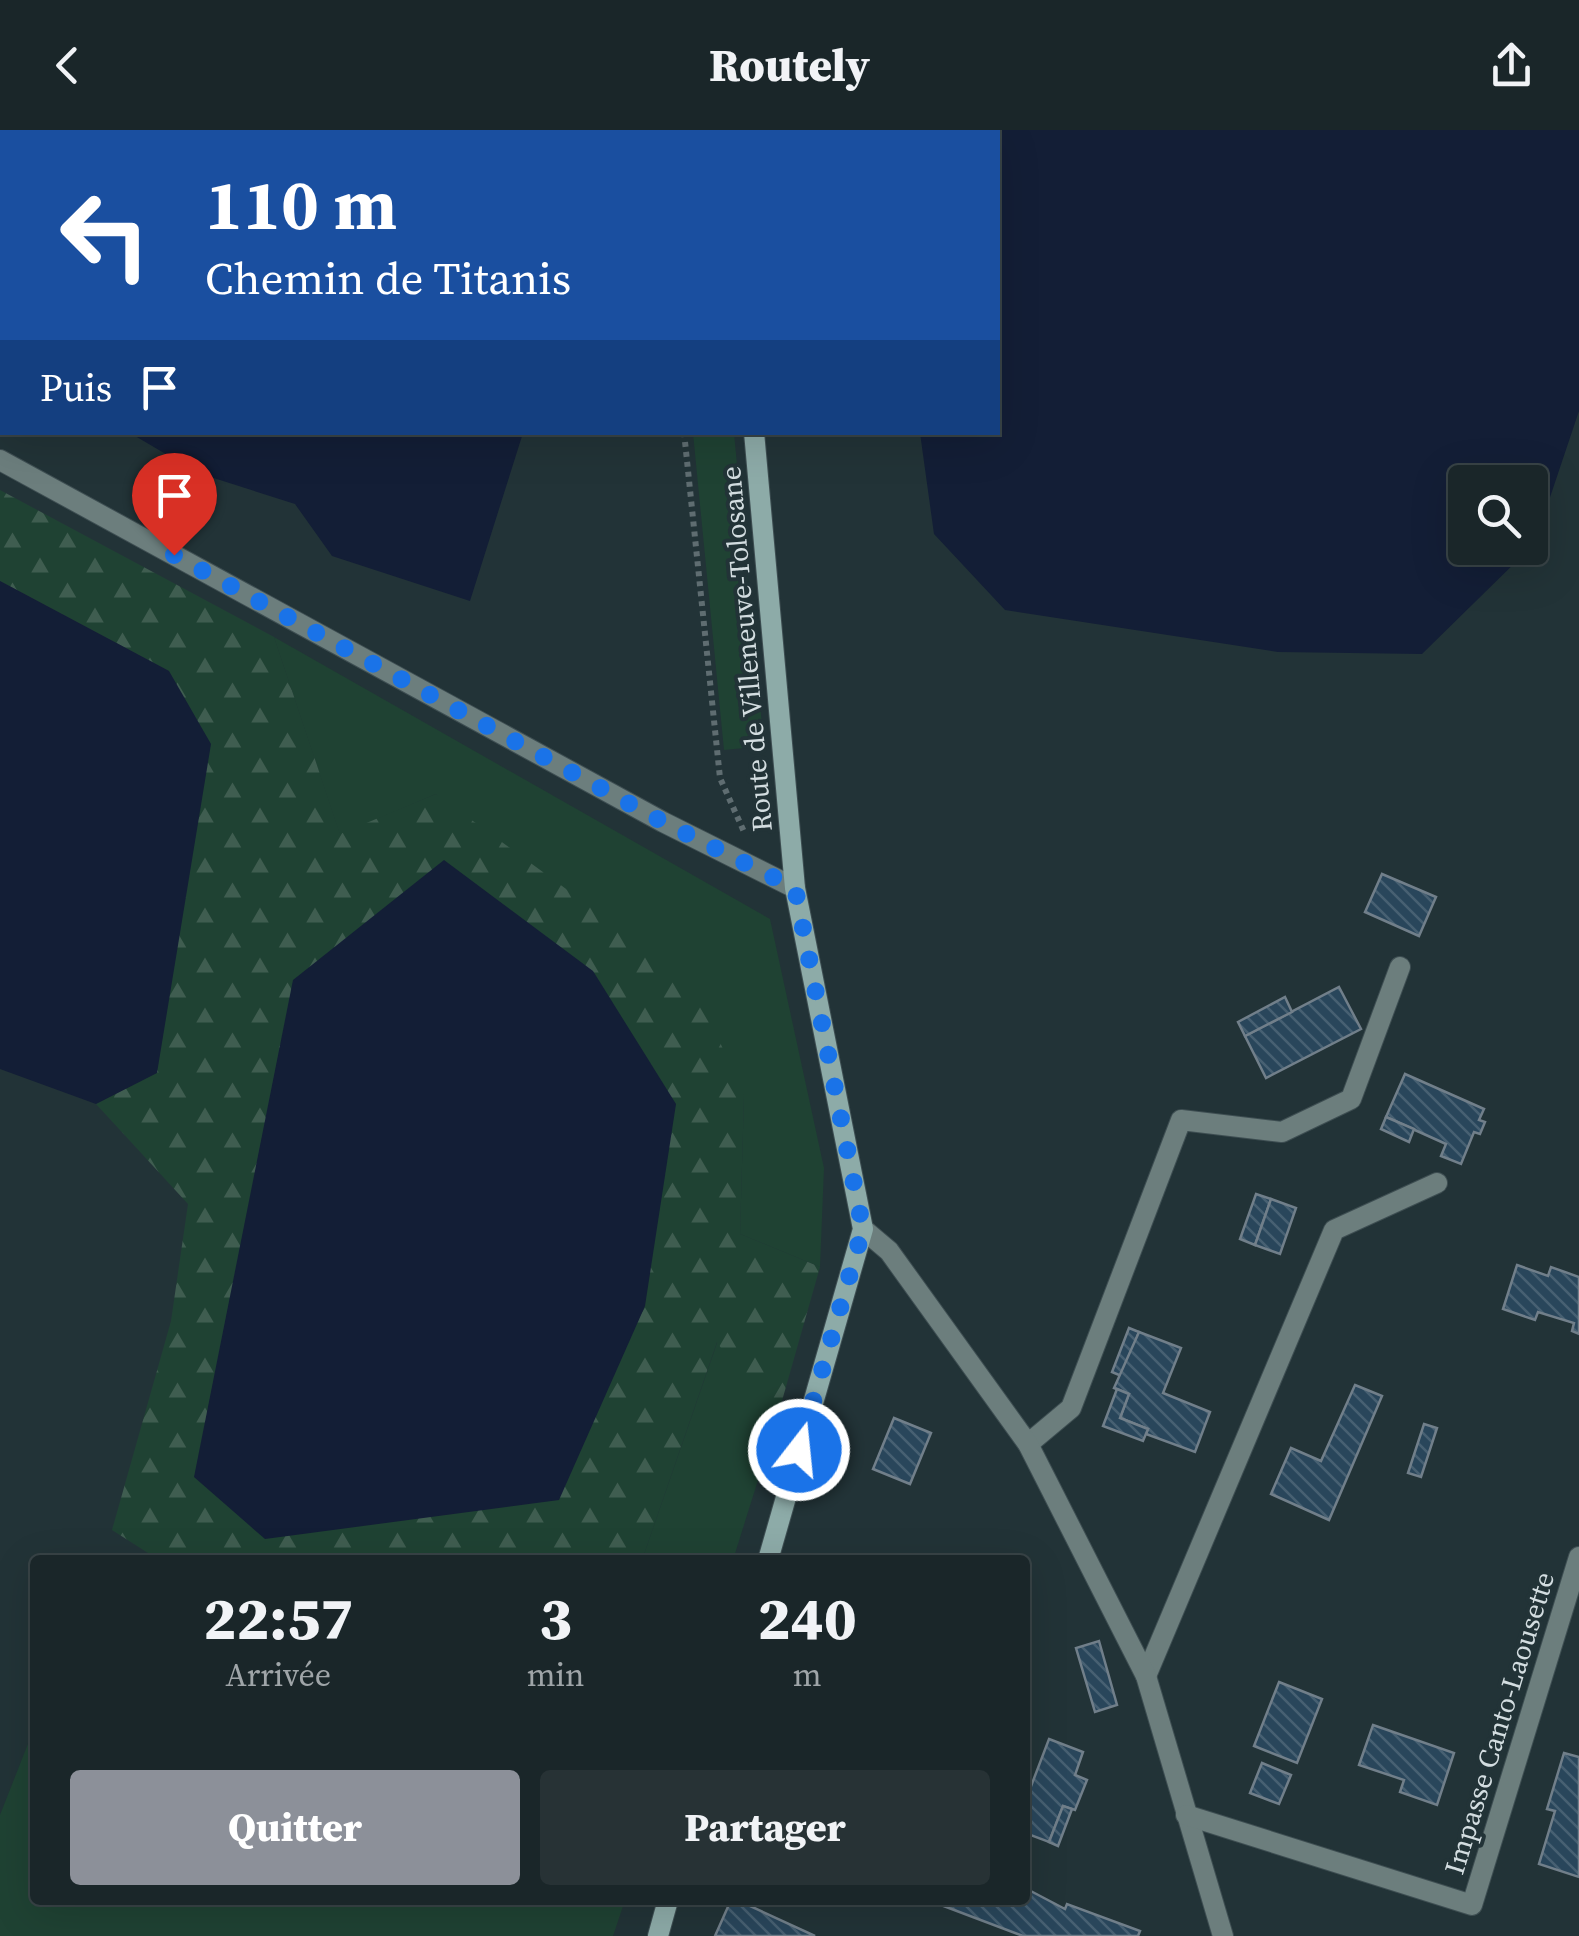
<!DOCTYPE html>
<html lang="fr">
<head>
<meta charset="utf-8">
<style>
  body { margin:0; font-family:"Source Serif 4",serif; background:#273235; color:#f1f3f6; height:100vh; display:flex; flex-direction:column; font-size:38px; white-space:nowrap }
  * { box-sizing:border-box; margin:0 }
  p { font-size:32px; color:#9fa5a8 }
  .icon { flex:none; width:55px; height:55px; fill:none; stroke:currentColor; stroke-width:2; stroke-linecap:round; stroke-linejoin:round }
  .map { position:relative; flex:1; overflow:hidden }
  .sheet { position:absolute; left:30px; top:1425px; width:1000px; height:350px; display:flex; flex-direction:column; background:#1a2629; border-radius:10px; box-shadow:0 10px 40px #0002,0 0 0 2px #384346 }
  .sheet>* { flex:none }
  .top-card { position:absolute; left:0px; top:0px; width:1000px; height:305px; box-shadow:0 10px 40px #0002,0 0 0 2px #384346; background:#1a4fa0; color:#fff; overflow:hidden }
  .tools { position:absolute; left:1448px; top:335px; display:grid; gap:20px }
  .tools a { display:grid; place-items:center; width:100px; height:100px; border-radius:10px; background:#1a2629; box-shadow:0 10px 40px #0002,0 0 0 2px #384346; font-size:50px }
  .pin { position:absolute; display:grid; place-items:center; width:85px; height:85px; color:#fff; margin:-102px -42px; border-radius:50% 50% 50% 0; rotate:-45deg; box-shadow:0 0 10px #0007 }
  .pin .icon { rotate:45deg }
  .me { position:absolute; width:110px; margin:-55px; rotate:16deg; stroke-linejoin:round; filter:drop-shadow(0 0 8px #0008) }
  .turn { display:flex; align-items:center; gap:35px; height:210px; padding:0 40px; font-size:45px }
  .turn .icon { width:130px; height:130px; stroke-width:2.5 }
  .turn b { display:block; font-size:70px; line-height:85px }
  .then { display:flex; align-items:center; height:95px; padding:0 40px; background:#0003; gap:20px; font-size:38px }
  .eta { display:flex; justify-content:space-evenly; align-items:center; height:170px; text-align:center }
  .eta b { font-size:60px; font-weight:800; line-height:70px }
  .action { display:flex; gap:20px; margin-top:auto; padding:20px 40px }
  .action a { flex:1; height:115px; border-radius:10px; background:#8c9099; color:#fff; font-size:40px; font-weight:800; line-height:115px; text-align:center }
  .action a+a { background:#273235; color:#f1f3f6 }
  header { display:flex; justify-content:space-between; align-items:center; height:130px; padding:0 40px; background:#1a2629; font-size:45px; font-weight:800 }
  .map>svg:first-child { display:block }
</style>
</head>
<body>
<header><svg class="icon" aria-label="back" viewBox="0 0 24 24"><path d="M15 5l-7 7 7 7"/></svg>Routely<svg class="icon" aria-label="share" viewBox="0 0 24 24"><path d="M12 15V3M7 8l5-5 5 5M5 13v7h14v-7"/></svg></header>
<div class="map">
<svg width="1579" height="1806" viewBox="0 0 1579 1806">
  <defs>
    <pattern id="forest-firs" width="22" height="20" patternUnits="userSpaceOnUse" patternTransform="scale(2.5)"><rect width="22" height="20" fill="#1f4233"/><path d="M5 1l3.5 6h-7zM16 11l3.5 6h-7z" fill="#3f5d50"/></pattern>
    <pattern id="building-back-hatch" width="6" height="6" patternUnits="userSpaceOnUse" patternTransform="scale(2.5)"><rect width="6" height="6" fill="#29465b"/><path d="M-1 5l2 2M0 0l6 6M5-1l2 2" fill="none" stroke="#476072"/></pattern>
  </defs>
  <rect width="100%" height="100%" fill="#223337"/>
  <g fill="#1f4233">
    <path d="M693,303H734L764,616L724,620Z"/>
    <path d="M274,507L770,789L824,1038L820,1137L740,1104L744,965L436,664L340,705Z"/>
    <path d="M718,1210L774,1299L733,1430H642Z"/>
    <path d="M35,1596V1770H625L613,1806H0V1685Z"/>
  </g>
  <path fill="url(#forest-firs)" d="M0,360L274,507L340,704L436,664L692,851L744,965L740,1104L820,1137L774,1299L717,1212L642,1430H159L112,1400L171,1191L188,1074L96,974L157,942L169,541L0,451Z"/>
  <g fill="#131e36">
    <path d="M0,0H540L2,2V226Z"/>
    <path d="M889,0H1579V281L1535,412L1530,417V352H1465V418H1530L1422,524L1278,522L1005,480L934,404L920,303L998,302V2Z"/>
    <path d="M130,303L523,302V303L470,471L332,426L295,374L198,343Z"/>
    <path d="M0,451L169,541L211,614L157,943L96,974L0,939Z"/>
    <path d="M444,730L593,841L676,974L645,1176L559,1370L265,1409L194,1347L293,850Z"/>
  </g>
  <g fill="url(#building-back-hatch)" stroke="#717f8a" stroke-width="2.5">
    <path d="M1382,744L1436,767L1419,806L1365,782Z"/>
    <path d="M1339,857L1361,899L1266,948L1245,906Z"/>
    <path d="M1285,867L1292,882L1245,906L1238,892Z"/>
    <path d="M1405,944L1484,979L1479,990L1485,992L1480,1004L1474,1002L1461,1034L1441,1026L1446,1014L1386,987Z"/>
    <path d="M1386,987L1414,999L1409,1012L1381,999Z"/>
    <path d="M1256,1064L1271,1069L1255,1115L1240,1109Z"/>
    <path d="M1271,1069L1296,1078L1280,1124L1255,1115Z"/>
    <path d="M1517,1135L1548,1146L1551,1137L1579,1147V1204L1572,1201L1574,1193L1538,1182L1535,1190L1503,1179Z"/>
    <path d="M1129,1198L1139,1202L1123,1245H1119L1112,1242Z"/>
    <path d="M1139,1202L1181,1218L1163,1263L1210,1282L1195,1322L1146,1304L1148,1299L1120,1288L1129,1264L1114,1258Z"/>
    <path d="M1355,1255L1382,1266L1329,1390L1271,1364L1291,1318L1321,1331Z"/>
    <path d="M1117,1259L1129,1264L1120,1288L1148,1299L1143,1311L1103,1296Z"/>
    <path d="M894,1288L931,1303L910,1354L873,1339Z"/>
    <path d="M1424,1294L1437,1298L1421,1347L1408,1343Z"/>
    <path d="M1099,1511L1117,1575L1095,1582L1076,1518Z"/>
    <path d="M1279,1552L1322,1569L1297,1633L1254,1616Z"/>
    <path d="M1373,1595L1454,1623L1437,1675L1400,1662L1404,1650L1359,1635Z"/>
    <path d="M1049,1609L1083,1622L1075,1645L1087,1650L1075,1680L1063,1676L1049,1712L1025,1703V1672Z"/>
    <path d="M1564,1623L1579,1627V1747L1539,1734L1555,1681L1547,1679Z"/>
    <path d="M1262,1633L1291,1645L1279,1674L1250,1663Z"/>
    <path d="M1063,1676L1072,1679L1058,1716L1049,1712Z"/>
    <path d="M1025,1758L1065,1779L1067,1774L1140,1801L1138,1806H1023L933,1772L1025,1770Z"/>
    <path d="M731,1770H737L815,1806H715Z"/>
  </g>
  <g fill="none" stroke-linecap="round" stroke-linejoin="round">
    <defs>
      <g id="lane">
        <path d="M1028,1314L1071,1278L1181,990L1282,1002L1351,969L1400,837"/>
        <path d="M1146,1546L1334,1100L1437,1053"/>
      </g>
      <g id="street">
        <path d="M0,330L663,692L795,758"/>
        <path d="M863,1099L889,1121L1028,1314L1146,1546L1223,1806"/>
        <path d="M1186,1685L1472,1775L1579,1427"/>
      </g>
      <g id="secondary">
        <path d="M739,2V0"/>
        <path d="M754,302L795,758L863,1099L768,1430"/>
        <path d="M658,1806L668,1770"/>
      </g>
    </defs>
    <use href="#lane" stroke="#3e4e52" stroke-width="22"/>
    <use href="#street" stroke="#3e4e52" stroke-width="22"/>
    <use href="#secondary" stroke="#3e4e52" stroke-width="22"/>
    <g stroke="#5f6d71" stroke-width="6" stroke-dasharray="5 5" stroke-linecap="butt">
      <path d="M667,2V0"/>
      <path d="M684,302L720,648L745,704"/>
    </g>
    <use href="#lane" stroke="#6c7e7d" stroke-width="20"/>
    <use href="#street" stroke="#6c7e7d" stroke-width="20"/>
    <use href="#secondary" stroke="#8daba8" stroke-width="20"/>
  </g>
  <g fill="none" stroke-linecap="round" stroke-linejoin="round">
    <path stroke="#1a73e8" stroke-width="18" stroke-dasharray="0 32.4" d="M174,425L663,692L795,758L863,1099L799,1320"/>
  </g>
  <g text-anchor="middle" stroke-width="8" stroke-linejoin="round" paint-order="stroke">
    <g font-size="28" fill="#d3dde0" stroke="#223337">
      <text transform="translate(746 519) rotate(-95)" y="10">Route de Villeneuve-Tolosane</text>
      <text transform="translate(1499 1593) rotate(-73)" y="10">Impasse Canto-Laousette</text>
    </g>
  </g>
</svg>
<div class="tools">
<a><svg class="icon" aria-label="search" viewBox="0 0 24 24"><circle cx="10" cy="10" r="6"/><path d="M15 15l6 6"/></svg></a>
</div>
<div class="pin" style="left:174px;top:425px;background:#d93025"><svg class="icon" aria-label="arrive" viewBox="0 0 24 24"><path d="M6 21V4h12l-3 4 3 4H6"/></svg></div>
<svg class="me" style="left:799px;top:1320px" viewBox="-20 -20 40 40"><circle r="17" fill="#1a73e8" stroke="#fff" stroke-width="3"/><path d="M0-11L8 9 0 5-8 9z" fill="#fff"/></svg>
<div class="top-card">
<div class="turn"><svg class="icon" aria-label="left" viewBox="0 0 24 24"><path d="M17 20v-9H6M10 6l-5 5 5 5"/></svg><div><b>110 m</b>Chemin de Titanis</div></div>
<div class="then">Puis<svg class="icon" aria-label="arrive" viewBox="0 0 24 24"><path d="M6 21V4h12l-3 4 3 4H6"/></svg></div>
</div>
<section class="sheet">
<div class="eta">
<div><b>22:57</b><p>Arrivée</p></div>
<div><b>3</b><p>min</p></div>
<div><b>240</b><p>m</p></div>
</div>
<div class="action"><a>Quitter</a><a>Partager</a></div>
</section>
</div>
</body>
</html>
